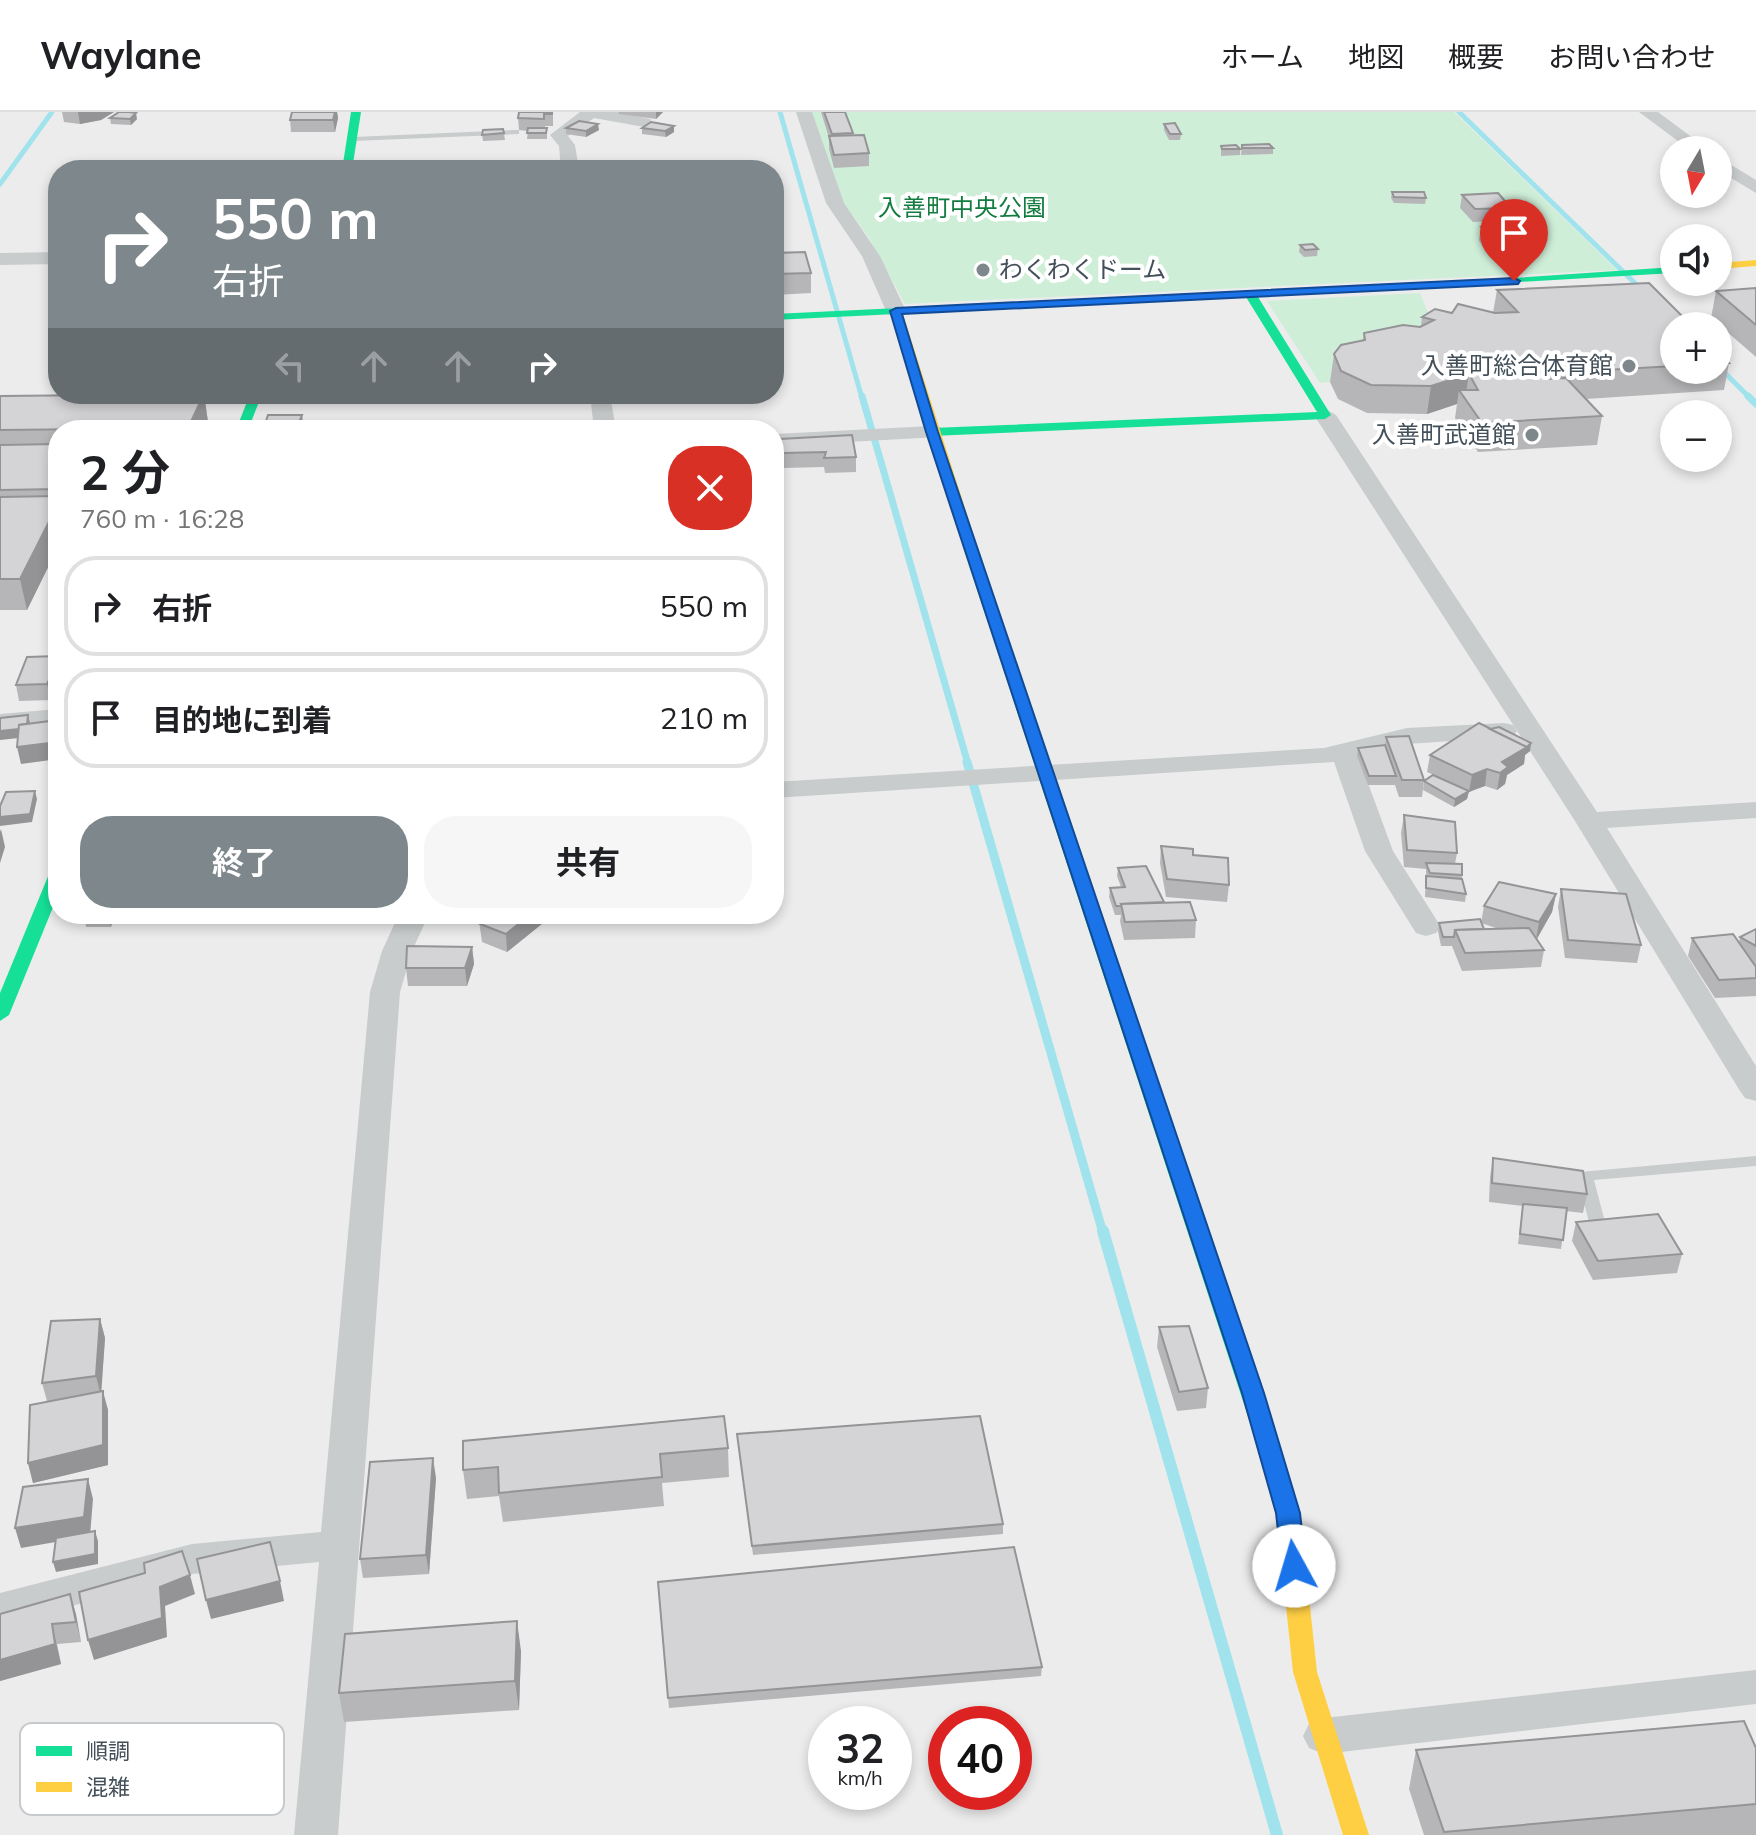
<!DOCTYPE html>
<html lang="ja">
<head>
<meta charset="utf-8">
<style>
  body { margin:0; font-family:Mulish,"Noto Sans JP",sans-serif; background:#f6f6f6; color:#202124; height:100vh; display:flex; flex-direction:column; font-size:30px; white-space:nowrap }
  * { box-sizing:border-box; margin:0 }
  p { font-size:26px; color:#757577 }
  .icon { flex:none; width:44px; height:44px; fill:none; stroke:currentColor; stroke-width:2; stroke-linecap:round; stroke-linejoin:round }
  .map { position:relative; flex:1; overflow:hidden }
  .sheet { position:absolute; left:48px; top:308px; width:736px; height:504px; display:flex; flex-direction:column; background:#fff; border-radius:32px; box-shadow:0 4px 12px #0003 }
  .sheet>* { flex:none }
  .guide { position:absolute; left:48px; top:48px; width:736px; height:244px; border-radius:32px; box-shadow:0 4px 12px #0003; background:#7e878c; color:#fff; overflow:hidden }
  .needle { width:52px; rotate:190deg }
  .controls { position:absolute; left:1660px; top:24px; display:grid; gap:16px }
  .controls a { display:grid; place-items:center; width:72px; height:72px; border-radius:50%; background:#fff; box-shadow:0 4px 12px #0003; font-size:40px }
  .speed { position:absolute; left:808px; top:1594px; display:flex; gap:16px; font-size:40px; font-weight:700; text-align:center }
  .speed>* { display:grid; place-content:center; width:104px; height:104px; border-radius:50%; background:#fff; box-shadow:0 4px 12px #0003; line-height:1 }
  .speed small { font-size:20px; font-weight:400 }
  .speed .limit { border:12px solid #d22; background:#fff; color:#111 }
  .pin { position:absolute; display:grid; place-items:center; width:68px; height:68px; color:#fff; margin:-82px -34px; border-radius:50% 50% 50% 0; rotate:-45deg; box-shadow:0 0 8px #0007 }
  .pin .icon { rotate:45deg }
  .me { position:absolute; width:88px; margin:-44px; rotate:354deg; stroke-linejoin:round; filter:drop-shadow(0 0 6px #0008) }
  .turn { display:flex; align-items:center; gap:28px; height:168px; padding:0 32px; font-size:36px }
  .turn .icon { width:104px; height:104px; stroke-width:2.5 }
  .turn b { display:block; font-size:56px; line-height:68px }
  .lanes { display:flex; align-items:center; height:76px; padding:0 32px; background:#0003; justify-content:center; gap:40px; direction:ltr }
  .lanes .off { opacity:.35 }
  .round { display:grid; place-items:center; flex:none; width:84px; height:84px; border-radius:32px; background:#f6f6f6 }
  .summary { display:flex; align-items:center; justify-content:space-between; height:136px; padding:0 32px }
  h1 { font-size:48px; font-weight:700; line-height:60px }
  .cta { display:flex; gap:16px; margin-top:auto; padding:16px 32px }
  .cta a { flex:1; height:92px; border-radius:32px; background:#7e878c; color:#fff; font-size:32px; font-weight:700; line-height:92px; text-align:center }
  .cta a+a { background:#f6f6f6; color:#202124 }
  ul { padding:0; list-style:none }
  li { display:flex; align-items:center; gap:24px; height:100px; margin:0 16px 12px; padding:0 16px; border:4px solid #e0e0e0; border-radius:32px }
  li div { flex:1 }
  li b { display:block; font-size:30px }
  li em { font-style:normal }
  header { display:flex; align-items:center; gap:48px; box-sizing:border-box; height:112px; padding:0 40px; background:#fff; border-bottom:2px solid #e0e0e0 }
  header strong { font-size:38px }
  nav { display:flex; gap:44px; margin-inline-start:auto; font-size:28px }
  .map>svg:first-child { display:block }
</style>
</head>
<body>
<header>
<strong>Waylane</strong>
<nav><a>ホーム</a><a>地図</a><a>概要</a><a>お問い合わせ</a></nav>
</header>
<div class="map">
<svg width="1756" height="1723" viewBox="0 0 1756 1723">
  <rect width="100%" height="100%" fill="#edecec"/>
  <g fill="#cfeed8">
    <path d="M810,0H1454L1617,158L905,192L869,126L843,90Z"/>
    <path d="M1420,181L1431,208L1459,216L1338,261L1330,270L1320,271L1267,189Z"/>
  </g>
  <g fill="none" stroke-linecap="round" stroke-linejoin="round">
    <g stroke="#a1e3ed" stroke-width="5">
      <path d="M780,0L862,286"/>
      <path d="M1459,0L1643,179"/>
      <path d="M0,72L52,0"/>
      <path d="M1718,254L1750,286"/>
    </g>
    <g stroke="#a1e3ed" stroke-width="7">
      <path d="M862,284L968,652"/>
      <path d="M1748,284L1756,292"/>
    </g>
    <path stroke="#a1e3ed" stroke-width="9" d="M967,650L1103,1121"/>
    <path stroke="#a1e3ed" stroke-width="12" d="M1103,1119L1277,1723"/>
    <g fill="#c8cccd" fill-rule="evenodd">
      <path d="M516,18H519V22L353,29L349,27L353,25Z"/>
      <path d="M1756,1044V1054L1594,1068L1606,1114L1604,1118H1592L1590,1114L1577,1064L1580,1060Z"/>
    </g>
    <g fill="#c8cccd" fill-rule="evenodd">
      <path d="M580,0H616L650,7L652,10L644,15L594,6L568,24L575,33L579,58H561L559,34L550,23Z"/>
      <path d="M796,0H812L844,91L880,144L906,199L903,203H889L886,199L862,144L826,91Z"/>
      <path d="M1639,0H1658L1709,38H1690Z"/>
      <path d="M1718,45L1756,68V81L1718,58Z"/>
      <path d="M58,140V152L0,153V141Z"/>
      <path d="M590,282H610L616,318H594Z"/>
      <path d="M1325,297L1336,303L1597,700L1756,690V706L1607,716L1756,954V989L1745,986L1740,979L1575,709L1314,303Z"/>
      <path d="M932,314L940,315L943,320L940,325L774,334V322Z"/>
      <path d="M58,597V613L0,618V602Z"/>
      <path d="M1504,611L1513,613L1517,619L1513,625L1407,632L1358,644L1393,739L1441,815L1436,821L1426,824L1416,821L1365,739L1334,650L774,686V670L1324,636L1407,616Z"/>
      <path d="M399,802H429L412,839L400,880L338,1723H294L319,1450L192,1462L0,1513V1481L192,1432L321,1420L370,880L382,839Z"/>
      <path d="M1756,1558V1592L1324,1642L1309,1636L1303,1624L1309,1612L1324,1606Z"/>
    </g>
    <g fill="#16e098" fill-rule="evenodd">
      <path d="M351,0H361L352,58H342Z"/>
      <path d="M1674,155V161L1258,185L1331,303L1325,307L932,324L926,320L932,316L1317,300L1246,185L774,208V202L1514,166Z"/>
      <path d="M250,282H262L248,318H236Z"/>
      <path d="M982,467L989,471L1281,1338L1278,1344L1270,1346L1262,1344L1259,1338L975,471Z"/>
      <path d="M58,757V783L9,903L0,909V881L49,762Z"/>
    </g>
    <g fill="#ffcf43" fill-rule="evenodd">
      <path d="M1756,148V154L1718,157V151Z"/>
      <path d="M892,197L902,199L989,471L987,474H977L975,471L890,199Z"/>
      <path d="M1270,1330L1278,1332L1281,1338L1300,1401L1317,1560L1369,1723H1343L1293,1560L1276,1401L1259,1338L1262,1332Z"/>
    </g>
  </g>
  <g fill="#b6b6b9" fill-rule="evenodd">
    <path d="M62,0H114L101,8L80,12L64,10Z"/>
    <path d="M292,0H337L338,6L335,20H291L290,8Z"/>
    <path d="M519,0H553V14H545L547,22V27H527L528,19L519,18L518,6Z"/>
    <path d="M618,0H663L656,7L619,2Z"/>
    <path d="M821,0H845L853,23L869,41V54L834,56L829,37V26Z"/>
    <path d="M110,6L137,7L131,13L111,12Z"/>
    <path d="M1164,12L1181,22L1180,28H1169L1164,18Z"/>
    <path d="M674,14V20L666,25L642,22V16Z"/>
    <path d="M566,16L599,18L586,25L566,22Z"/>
    <path d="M504,21L505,28L483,29L482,23Z"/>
    <path d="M1242,33L1273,36V42L1241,43Z"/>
    <path d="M1221,34L1240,37V43L1221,44Z"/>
    <path d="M1392,80L1426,86L1425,92L1394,91L1391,86Z"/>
    <path d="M1462,83L1511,96L1509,108L1473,110L1460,96Z"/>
    <path d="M1481,115L1527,127L1525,140H1486L1479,128Z"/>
    <path d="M1300,133L1318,137L1317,144L1304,145L1299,140Z"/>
    <path d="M774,141L811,161V181L774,183Z"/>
    <path d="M1756,176V245L1711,206L1716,179Z"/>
    <path d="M1497,178L1674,214V258H1718V239L1729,251L1724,278L1586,287L1602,304L1597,333L1478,340L1455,306L1457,292L1427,302L1367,301L1338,287L1330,270L1334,242L1363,228L1364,221L1420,215L1421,214L1422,205L1452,201H1493Z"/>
    <path d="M204,282L208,310L205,318H58V435L27,498H0V284Z"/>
    <path d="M780,327L856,345V360L825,361L824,355L784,356L780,342Z"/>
    <path d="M58,544V576H57L51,588L19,589L16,573Z"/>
    <path d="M1490,617L1531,631L1530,639L1525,643L1524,652L1507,663L1505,672L1497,678L1485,674L1469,679L1467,687L1454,695L1423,678L1424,669L1456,673L1427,660L1430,643Z"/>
    <path d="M1386,625L1424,668L1422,685H1399L1395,673H1368L1357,644L1358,636L1385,633Z"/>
    <path d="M1404,703L1457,741L1455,752H1462V767L1466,782L1465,790L1425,785L1426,764V757L1404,755L1401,721Z"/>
    <path d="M1161,734L1229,773L1227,790L1166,785L1160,751Z"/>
    <path d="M1118,756L1164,790L1196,808L1195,826L1124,828L1120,809L1121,803H1115L1109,785L1110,776L1121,775L1117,764Z"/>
    <path d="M1561,777L1641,833L1637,851L1565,846L1558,795Z"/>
    <path d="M1556,782L1552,800L1537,827L1544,838L1541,855L1462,859L1452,834H1441L1438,819L1439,811H1481L1484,794ZM1481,811L1499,817H1484Z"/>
    <path d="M84,802H114L111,815H86Z"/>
    <path d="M478,802H553V803L507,840L482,830Z"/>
    <path d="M1756,817V884L1715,886L1688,844L1692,826L1739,830L1740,825Z"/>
    <path d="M472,835L474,852L467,874H408L406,856Z"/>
    <path d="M1493,1046L1587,1082L1583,1101L1566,1099L1561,1137L1518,1132L1523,1094L1489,1090L1490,1065Z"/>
    <path d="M1576,1110L1682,1142L1677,1161L1593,1168L1572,1129Z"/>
    <path d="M100,1207L105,1226L101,1279L108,1298V1353L33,1371L28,1351L47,1289L42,1271Z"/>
    <path d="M1159,1215L1208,1276L1206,1296L1177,1299L1157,1235Z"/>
    <path d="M737,1322L1003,1412V1422L753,1443Z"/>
    <path d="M728,1336L729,1365L662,1371L664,1394L503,1410L499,1384L467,1387L463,1358Z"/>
    <path d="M436,1366L429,1462L363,1466L360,1447Z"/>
    <path d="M658,1470L1042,1555L1041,1564L669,1596Z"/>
    <path d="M70,1482L81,1530L57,1532L61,1552L0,1569V1502Z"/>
    <path d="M521,1539L519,1598L344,1610L339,1581Z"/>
    <path d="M1756,1636V1723H1424L1409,1677L1416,1638Z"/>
  </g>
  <g fill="#949496">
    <path d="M78,0H114L101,8L80,12Z"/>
    <path d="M335,0H337L338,6L335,20L333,8Z"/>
    <path d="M656,0H663L656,7Z"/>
    <path d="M136,1L137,7L131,13L130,7Z"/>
    <path d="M598,12L599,18L586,25V19Z"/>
    <path d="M674,14V20L666,25L665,19Z"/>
    <path d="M1469,262L1465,287L1459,278L1457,292L1427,302L1431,274Z"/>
    <path d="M204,282L208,310L205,318H189L188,316Z"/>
    <path d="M302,303L304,318H296Z"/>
    <path d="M58,392V435L27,498L20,467Z"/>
    <path d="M53,560L57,576L51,588L47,572Z"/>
    <path d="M28,603L30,611L28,625L0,628V619Z"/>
    <path d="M58,630V647L21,652L17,635Z"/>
    <path d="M1531,631L1530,639L1525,643L1524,652L1507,663L1505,672L1497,678L1502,650Z"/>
    <path d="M1487,657L1485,674L1469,680L1472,663Z"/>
    <path d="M35,679L37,687L32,710L0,714V705Z"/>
    <path d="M1469,679L1467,687L1454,695L1455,687Z"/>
    <path d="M1,717L5,735L0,751V720Z"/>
    <path d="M1556,782L1552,800L1536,828L1539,810Z"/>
    <path d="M108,802H114L111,815Z"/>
    <path d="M531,802H553V803L507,840L506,822Z"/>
    <path d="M472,835L474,852L467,874L465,856Z"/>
    <path d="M100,1207L105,1226L101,1284L96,1264Z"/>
    <path d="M103,1279L108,1298V1353L33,1371L28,1351Z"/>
    <path d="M433,1346L436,1366L429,1462L426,1443Z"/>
    <path d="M88,1367L93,1387L90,1424L21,1436L15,1416Z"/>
    <path d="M95,1419L98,1429V1452L56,1460L53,1450Z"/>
    <path d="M190,1463L195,1482L165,1494L167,1525L94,1548L88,1528L160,1475Z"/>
    <path d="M280,1469L284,1489L211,1507L206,1488Z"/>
    <path d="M70,1482L76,1502L81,1530L76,1510Z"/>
    <path d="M517,1509L521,1539L519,1598L515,1569Z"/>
    <path d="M52,1512L61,1552L0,1569V1548Z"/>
  </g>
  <g fill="#d4d4d7" stroke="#949496" stroke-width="2">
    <path d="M119,0H129L136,1L130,7L110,6Z"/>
    <path d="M292,0H335L333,8H290Z"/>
    <path d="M519,0H552V2H544V7L518,6Z"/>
    <path d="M824,0H845L853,21L832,22Z"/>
    <path d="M579,9L598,12L586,19L566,16Z"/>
    <path d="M651,10L674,14L665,19L642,16Z"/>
    <path d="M1175,11L1181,22H1170L1164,12Z"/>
    <path d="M528,16H547L546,21H527Z"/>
    <path d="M503,17L504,21L482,23L483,18Z"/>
    <path d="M864,23L869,41L834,43L829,24Z"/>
    <path d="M1269,32L1273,36H1242V33Z"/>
    <path d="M1236,33L1240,37H1222L1221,34Z"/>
    <path d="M1392,80H1424L1426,86L1394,85Z"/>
    <path d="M1498,81L1511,96L1475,97L1462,83Z"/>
    <path d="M1515,114L1527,127H1488L1481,115Z"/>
    <path d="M1313,132L1318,137L1305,138L1300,133Z"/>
    <path d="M805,140L811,161L774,162V141Z"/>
    <path d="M1649,171L1692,214H1674V254L1571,260L1559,246L1494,247L1500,256L1536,257L1547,267L1566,266L1602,304L1482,311L1459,278H1478L1469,262L1431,274L1371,273L1341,259L1334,242L1341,233L1365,228L1364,221L1403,213L1420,215L1434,208L1422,205L1435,197L1452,201L1458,192L1495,201L1518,200L1497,178Z"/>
    <path d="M1756,176V213L1716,179Z"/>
    <path d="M1718,239L1729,251H1718Z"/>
    <path d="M204,282L188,316L0,318V284Z"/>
    <path d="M268,303H302L296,318H263Z"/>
    <path d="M584,315L585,318H560L561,317Z"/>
    <path d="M852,323L856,345L824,346L826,340L783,341L780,327Z"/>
    <path d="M58,332V377L0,378V333Z"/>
    <path d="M58,384V392L20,467H0V385Z"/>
    <path d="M58,544V559L53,560L47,572L16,573L27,545Z"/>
    <path d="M28,603L27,612L19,613V617L0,619V606Z"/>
    <path d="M58,608V630L17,635L19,613Z"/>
    <path d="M1479,611L1527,635L1502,650L1508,655L1500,661L1487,657L1472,663L1430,643Z"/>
    <path d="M1499,615L1531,631L1527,635L1490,617Z"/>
    <path d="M1409,624L1424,668H1402L1386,625Z"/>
    <path d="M1385,633L1396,664H1369L1358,636Z"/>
    <path d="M1433,663L1469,679L1455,687L1424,669Z"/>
    <path d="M35,679L30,702L0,705V694L6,680Z"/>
    <path d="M1404,703L1455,710L1457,741L1407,738Z"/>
    <path d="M1161,734L1193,737V743L1228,746L1229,773L1167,767Z"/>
    <path d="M1426,751L1462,752V763L1430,761Z"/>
    <path d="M1146,754L1164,790L1121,792L1122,794H1116L1110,776L1125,775L1118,756Z"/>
    <path d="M1426,764L1462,767L1466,782L1426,776Z"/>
    <path d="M1499,770L1556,782L1539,810L1484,794Z"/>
    <path d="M1561,777L1626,782L1641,833L1568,828Z"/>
    <path d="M1190,790L1196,808L1125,810L1121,792Z"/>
    <path d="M491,802H531L506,822L480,812Z"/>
    <path d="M1480,807L1484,817L1455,818L1454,825H1443L1439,811Z"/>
    <path d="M1529,816L1544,838L1465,841L1455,818Z"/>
    <path d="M1756,817V834L1740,825Z"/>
    <path d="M1733,822L1756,855V866L1719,868L1692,826Z"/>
    <path d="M407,834L472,835L465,856H406Z"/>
    <path d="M1493,1046L1583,1059L1587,1082L1492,1071Z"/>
    <path d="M1523,1092L1567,1096L1563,1128L1520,1122Z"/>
    <path d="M1658,1102L1682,1142L1598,1149L1576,1110Z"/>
    <path d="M100,1207L96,1264L42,1271L51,1209Z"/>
    <path d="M1189,1214L1208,1276L1179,1280L1159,1215Z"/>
    <path d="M103,1279V1333L28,1351L30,1293Z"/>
    <path d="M724,1304L728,1336L660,1342L662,1365L499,1381L498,1355L463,1358V1329Z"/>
    <path d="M980,1304L1003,1412L752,1434L737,1322Z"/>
    <path d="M433,1346L426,1443L360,1447L370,1350Z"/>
    <path d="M88,1367L84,1405L15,1416L23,1375Z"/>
    <path d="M95,1419V1442L53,1450L56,1426Z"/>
    <path d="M270,1430L280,1469L206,1488L197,1447Z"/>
    <path d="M1014,1435L1042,1555L668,1586L658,1470Z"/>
    <path d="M182,1439L190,1463L160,1475L162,1506L88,1528L79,1480L145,1461L144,1451Z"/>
    <path d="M70,1482L76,1510L52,1512L55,1532L0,1548V1502Z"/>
    <path d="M517,1509L515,1569L339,1581L345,1522Z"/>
    <path d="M1744,1609L1756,1636V1692L1444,1720L1416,1638Z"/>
  </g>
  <path fill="#1a73e8" stroke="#114b97" stroke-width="2" d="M1514,166L1520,169L1518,172L902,202L938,320L1264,1281L1300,1401L1306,1454L1302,1461L1294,1463L1285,1461L1282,1454L1276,1401L1242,1281L926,320L890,199L896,196Z"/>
  <g fill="#7e878c" stroke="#fff" stroke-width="3">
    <circle cx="983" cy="158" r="8"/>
    <circle cx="1629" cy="254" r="8"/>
    <circle cx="1532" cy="323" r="8"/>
  </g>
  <g text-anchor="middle" stroke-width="8" stroke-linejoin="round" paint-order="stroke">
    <g font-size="24" fill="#137c40" stroke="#fff">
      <text x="962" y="104">入善町中央公園</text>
    </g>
    <g font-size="24" fill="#435059" stroke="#fff" text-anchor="end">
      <text x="999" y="166" text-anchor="start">わくわくドーム</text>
      <text x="1613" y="262">入善町総合体育館</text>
      <text x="1516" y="331">入善町武道館</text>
    </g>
  </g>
  <rect x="20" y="1611" width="264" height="92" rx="12" fill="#fff" stroke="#c7cacd" stroke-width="2"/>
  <rect x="36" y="1634" width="36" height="10" fill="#16e098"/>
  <rect x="36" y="1670" width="36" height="10" fill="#ffcf43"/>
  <g font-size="22" fill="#435059">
    <text x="86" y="1647">順調</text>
    <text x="86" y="1683">混雑</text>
  </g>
</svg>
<div class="controls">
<a><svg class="needle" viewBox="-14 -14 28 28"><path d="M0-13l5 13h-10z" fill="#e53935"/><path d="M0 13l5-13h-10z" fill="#757577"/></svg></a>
<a><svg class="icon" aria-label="sound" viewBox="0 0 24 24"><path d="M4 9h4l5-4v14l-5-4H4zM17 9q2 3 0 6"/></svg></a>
<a>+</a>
<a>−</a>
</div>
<div class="speed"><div>32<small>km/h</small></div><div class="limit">40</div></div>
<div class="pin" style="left:1514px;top:169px;background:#d93025"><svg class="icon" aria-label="arrive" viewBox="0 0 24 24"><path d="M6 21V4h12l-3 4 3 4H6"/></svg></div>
<svg class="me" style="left:1294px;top:1454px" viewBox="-20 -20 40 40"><circle r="19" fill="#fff"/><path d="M0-13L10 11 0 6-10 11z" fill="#1a73e8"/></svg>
<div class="guide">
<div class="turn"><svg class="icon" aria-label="right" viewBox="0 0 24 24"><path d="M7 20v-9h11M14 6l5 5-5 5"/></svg><div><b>550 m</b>右折</div></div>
<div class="lanes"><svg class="icon off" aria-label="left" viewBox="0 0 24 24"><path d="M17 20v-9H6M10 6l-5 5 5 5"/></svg><svg class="icon off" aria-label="ahead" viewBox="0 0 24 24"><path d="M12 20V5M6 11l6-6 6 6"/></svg><svg class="icon off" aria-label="ahead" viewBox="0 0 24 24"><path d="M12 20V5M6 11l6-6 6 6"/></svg><svg class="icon" aria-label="right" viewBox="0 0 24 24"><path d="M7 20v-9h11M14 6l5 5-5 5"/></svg></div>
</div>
<section class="sheet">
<div class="summary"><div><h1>2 分</h1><p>760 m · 16:28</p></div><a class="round" style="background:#d93025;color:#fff"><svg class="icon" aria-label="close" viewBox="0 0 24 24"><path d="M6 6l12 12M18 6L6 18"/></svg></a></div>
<ul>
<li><svg class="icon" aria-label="right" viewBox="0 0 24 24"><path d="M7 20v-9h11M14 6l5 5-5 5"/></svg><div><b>右折</b></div><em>550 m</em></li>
<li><svg class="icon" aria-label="arrive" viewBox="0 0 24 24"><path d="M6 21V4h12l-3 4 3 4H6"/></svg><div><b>目的地に到着</b></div><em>210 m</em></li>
</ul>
<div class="cta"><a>終了</a><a>共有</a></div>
</section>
</div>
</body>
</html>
